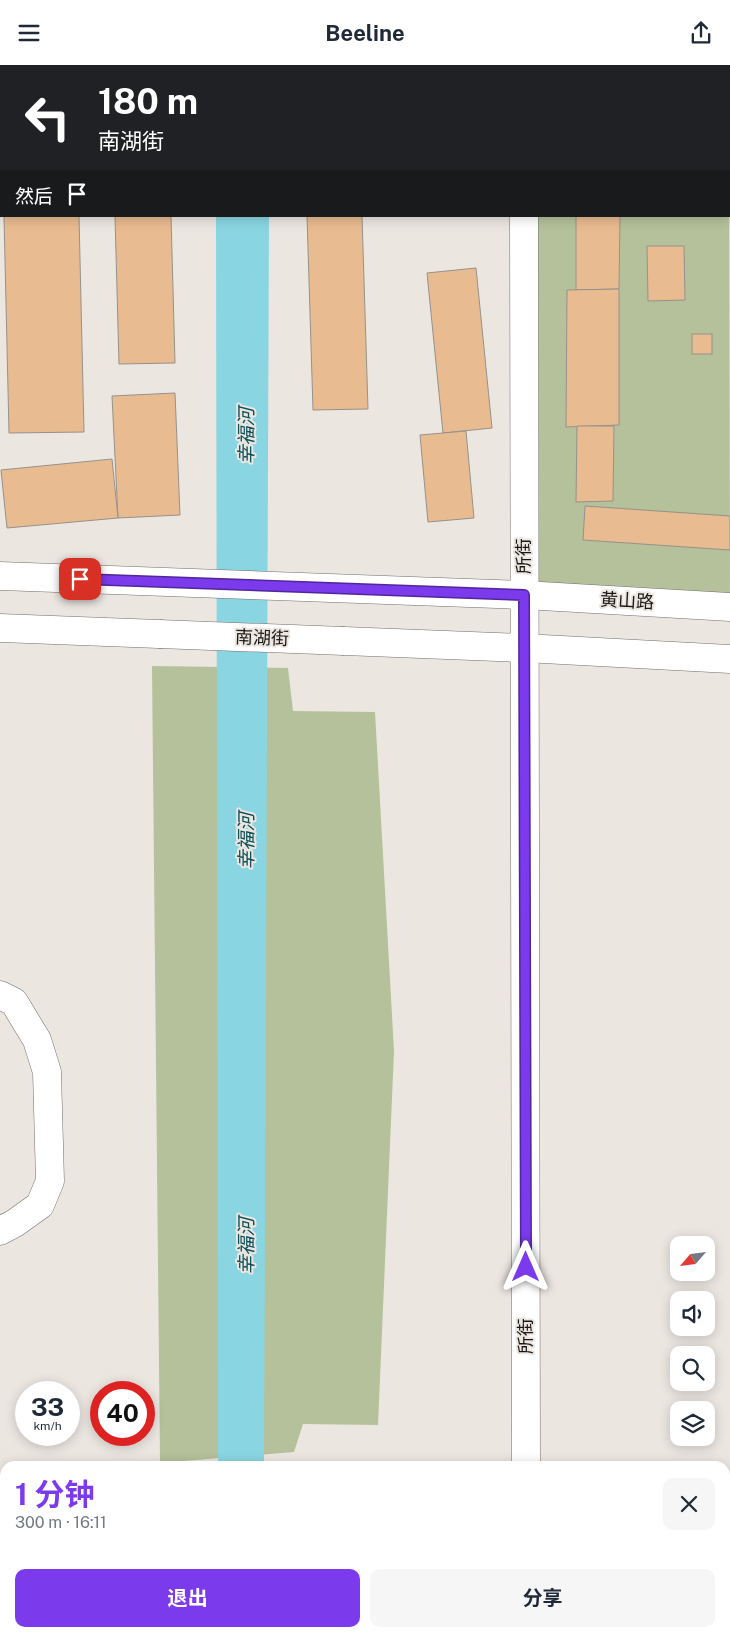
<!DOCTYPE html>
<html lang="zh">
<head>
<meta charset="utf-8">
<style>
  body { margin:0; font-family:"Public Sans","Noto Sans SC",sans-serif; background:#f6f6f7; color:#1f2937; height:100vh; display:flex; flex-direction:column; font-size:19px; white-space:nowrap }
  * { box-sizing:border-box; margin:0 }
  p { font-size:16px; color:#747a83 }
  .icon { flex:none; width:28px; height:28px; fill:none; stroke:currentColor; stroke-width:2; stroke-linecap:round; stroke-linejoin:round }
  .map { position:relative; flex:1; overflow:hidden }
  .sheet { position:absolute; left:0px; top:1396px; width:730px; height:176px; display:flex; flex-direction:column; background:#fff; border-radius:15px 15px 0 0; box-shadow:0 2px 12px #0003 }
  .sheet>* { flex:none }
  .top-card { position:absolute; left:0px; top:0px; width:730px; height:152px; box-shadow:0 2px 12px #0003; background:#202124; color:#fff; overflow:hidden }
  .needle { width:32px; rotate:242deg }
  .fabs { position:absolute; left:670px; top:1171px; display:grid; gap:10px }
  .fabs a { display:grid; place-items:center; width:45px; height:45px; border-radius:10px; background:#fff; box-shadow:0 2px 12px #0003; font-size:25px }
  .speed { position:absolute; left:15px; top:1316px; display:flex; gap:10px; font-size:25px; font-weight:700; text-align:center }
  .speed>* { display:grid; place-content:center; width:65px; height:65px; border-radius:50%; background:#fff; box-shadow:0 2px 12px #0003; line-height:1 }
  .speed small { font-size:12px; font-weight:400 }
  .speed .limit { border:8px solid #d22; background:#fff; color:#111 }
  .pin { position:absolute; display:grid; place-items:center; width:42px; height:42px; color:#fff; margin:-21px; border-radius:10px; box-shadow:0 2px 8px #0006 }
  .me { position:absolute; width:55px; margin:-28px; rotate:0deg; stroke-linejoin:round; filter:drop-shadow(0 0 4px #0008) }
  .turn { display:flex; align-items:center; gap:18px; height:105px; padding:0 15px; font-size:22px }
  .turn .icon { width:65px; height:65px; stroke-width:2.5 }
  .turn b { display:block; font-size:35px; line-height:42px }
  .then { display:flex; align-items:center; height:48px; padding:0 15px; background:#0003; gap:10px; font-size:19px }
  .round { display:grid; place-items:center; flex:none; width:52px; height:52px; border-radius:10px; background:#f6f6f7 }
  .summary { display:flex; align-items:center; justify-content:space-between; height:85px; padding:0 15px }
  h1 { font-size:30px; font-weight:700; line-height:38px; color:#7c3aed }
  .cta { display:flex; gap:10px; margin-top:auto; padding:10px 15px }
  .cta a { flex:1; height:58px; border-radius:10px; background:#7c3aed; color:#fff; font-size:20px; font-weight:700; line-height:58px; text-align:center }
  .cta a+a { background:#f6f6f7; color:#1f2937 }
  header { display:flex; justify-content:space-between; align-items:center; height:65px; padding:0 15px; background:#fff; font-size:22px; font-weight:700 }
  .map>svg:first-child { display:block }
</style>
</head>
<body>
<header><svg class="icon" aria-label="menu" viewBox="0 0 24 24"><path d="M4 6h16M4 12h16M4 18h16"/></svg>Beeline<svg class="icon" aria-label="share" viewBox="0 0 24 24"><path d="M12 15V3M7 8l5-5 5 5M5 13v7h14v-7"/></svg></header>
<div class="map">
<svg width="730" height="1572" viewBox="0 0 730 1572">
  <rect width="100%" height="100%" fill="#ece6e1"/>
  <path fill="#e1d9ee" d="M725,1492L730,1493V1572H546V1568H725Z"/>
  <g fill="#b5c19a">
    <path d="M729,44L730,542L524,530L520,151H729Z"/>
    <path d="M152,601L288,603L293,646L375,647L394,986L378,1360L303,1359L294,1387L160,1398Z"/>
    <path d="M725,1548H730V1572H660V1568H725Z"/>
    <rect x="155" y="1568" width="227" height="4"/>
  </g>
  <g fill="#89d6e2">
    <path d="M216,151H269L264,1401H218Z"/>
    <rect x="218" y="1568" width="47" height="4"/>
  </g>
  <g fill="#e9bb90" stroke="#96918c">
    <path d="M0,0L47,1H1L0,69Z"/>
    <rect x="116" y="0" width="53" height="1"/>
    <path d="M305,0H363L364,1H305Z"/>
    <rect x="444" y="0" width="43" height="1"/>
    <path d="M4,151H79L84,367L9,368Z"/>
    <path d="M115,151H171L175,298L119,299Z"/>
    <path d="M307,151H362L368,344L313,345Z"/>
    <path d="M576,151H620L619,224L576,225Z"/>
    <path d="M647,181H684L685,235L648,236Z"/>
    <path d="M476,203L492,363L443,368L427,208Z"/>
    <path d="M619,224V360L566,362L567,225Z"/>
    <rect x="692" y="269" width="20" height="20"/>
    <path d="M175,328L180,450L118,453L112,331Z"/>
    <path d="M577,361H614L613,436L576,437Z"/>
    <path d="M466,366L474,453L428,457L420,370Z"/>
    <path d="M112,394L118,453L7,463L1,405Z"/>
    <path d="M585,441L730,451V485L583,475Z"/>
  </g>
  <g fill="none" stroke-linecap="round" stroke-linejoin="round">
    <defs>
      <g id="minor">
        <path d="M524,1V0"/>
        <path d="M524,151L526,1401"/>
        <path d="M0,930L14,937L37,975L47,1007L50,1116L40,1140L15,1158L0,1166"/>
        <path d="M0,1448L5,1447"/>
        <path d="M526,1568V1572"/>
      </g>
      <g id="major">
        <path d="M0,511L524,530L730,542"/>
        <path d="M0,563L159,569"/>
        <path d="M344,576L524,583L730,594"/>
      </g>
    </defs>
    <use href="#minor" stroke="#736e6a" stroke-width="29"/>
    <use href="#major" stroke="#736e6a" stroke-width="29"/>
    <use href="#minor" stroke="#fff" stroke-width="28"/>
    <use href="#major" stroke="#fff" stroke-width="28"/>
    <defs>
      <path id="major-bridge" d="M159,569L344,576"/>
    </defs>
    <use href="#major-bridge" stroke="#736e6a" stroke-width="29" stroke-linecap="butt"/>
    <use href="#major-bridge" stroke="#fff" stroke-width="28"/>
  </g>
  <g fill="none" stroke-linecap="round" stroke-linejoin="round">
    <defs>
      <path id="route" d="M80,514L524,530L526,1202"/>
    </defs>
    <use href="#route" stroke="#51269a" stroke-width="12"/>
    <use href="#route" stroke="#7c3aed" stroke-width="9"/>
  </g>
  <g text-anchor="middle" stroke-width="4" stroke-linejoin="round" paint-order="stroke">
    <g font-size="18" fill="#1a1816" stroke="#ece6e1">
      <text transform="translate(524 491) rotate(-90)" y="6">所街</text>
      <text transform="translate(627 536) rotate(3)" y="6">黄山路</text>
      <text transform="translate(262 573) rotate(2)" y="6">南湖街</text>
      <text transform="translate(526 1271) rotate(-90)" y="6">所街</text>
    </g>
    <g font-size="19" font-style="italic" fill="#0a5059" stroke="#ece6e1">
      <text transform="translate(246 371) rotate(-90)" y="7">幸福河</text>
      <text transform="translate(246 776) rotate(-90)" y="7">幸福河</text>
      <text transform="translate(246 1181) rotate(-90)" y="7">幸福河</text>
    </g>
  </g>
</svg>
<div class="fabs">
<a><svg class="needle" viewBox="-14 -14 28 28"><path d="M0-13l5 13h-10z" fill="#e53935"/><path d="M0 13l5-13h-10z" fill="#747a83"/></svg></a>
<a><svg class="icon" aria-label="sound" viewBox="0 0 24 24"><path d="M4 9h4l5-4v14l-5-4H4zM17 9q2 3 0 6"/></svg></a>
<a><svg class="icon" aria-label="search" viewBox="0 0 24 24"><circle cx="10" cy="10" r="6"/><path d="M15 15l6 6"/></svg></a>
<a><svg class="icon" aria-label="layers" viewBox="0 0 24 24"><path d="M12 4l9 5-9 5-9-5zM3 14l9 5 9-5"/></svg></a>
</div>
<div class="speed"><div>33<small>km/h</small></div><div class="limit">40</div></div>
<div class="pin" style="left:80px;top:514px;background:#d93025"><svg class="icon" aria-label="arrive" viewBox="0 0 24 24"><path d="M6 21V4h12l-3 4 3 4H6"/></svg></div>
<svg class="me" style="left:526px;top:1202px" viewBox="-20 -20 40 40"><path d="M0-17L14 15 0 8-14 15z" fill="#7c3aed" stroke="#fff" stroke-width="4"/></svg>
<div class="top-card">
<div class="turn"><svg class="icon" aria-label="left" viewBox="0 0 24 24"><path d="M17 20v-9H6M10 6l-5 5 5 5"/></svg><div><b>180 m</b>南湖街</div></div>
<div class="then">然后<svg class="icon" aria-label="arrive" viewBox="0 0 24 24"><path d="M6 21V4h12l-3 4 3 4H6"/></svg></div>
</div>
<section class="sheet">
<div class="summary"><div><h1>1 分钟</h1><p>300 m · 16:11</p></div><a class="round"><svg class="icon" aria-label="close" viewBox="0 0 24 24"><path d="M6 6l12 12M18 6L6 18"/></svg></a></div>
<div class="cta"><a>退出</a><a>分享</a></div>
</section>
</div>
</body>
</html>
